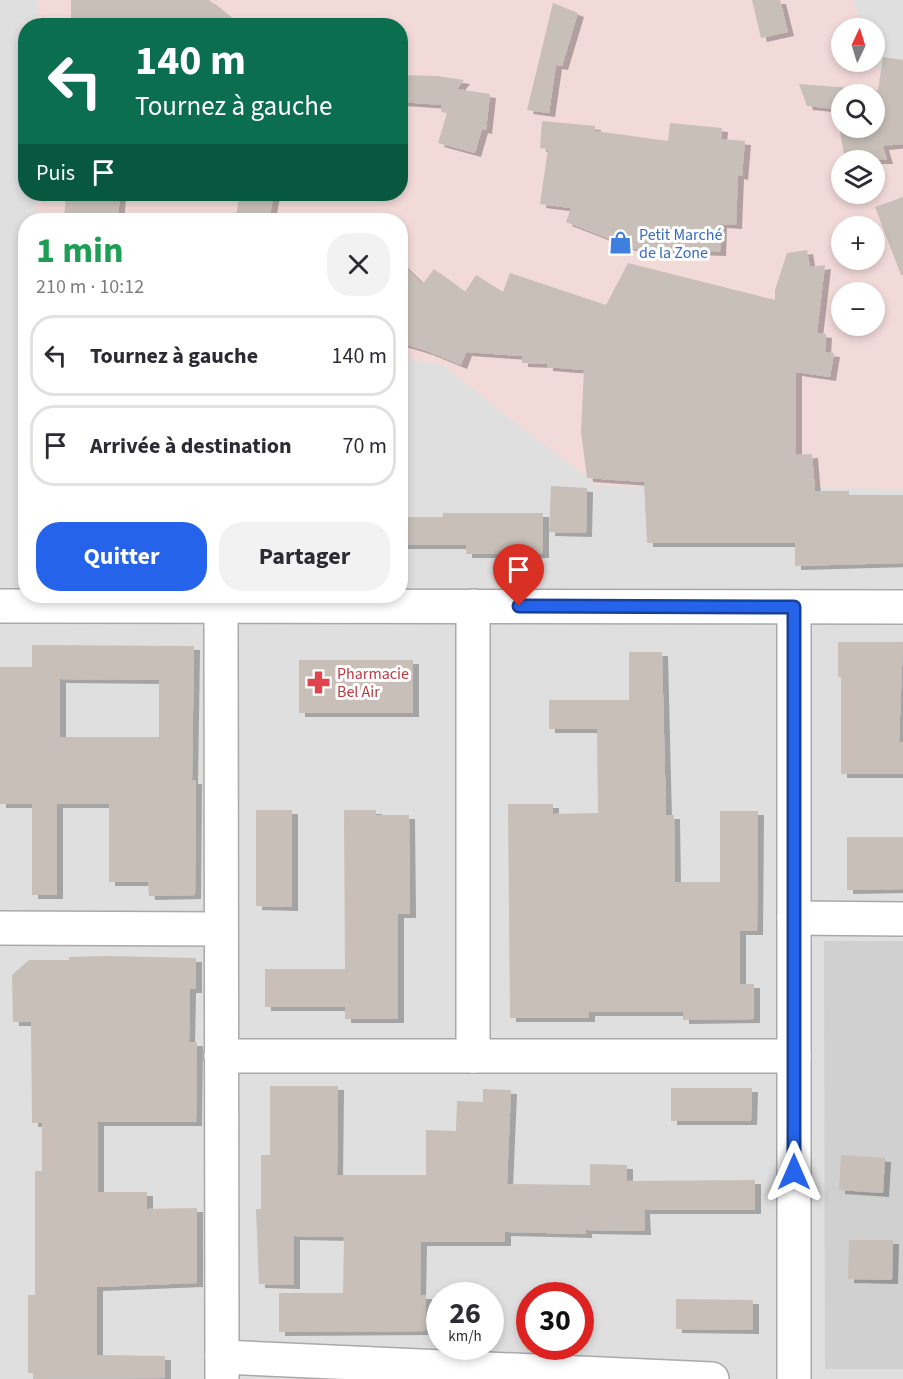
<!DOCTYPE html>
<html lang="fr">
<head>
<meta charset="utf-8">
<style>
  body { margin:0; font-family:"Source Sans 3",sans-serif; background:#f2f2f3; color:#2b2b33; height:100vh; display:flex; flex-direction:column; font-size:22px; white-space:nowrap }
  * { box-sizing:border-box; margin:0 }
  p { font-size:20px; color:#7c7c81 }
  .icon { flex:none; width:33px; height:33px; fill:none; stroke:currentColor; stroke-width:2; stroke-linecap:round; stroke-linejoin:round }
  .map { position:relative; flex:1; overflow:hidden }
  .details { position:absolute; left:18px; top:213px; width:390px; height:390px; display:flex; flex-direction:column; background:#fff; border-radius:24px; box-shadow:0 3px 9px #0003 }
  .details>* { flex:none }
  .hud { position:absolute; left:18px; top:18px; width:390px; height:183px; border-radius:24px; box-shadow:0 3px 9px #0003; background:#0b6e4f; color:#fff; overflow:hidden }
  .needle { width:39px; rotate:4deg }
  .tools { position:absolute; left:831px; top:18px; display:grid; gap:12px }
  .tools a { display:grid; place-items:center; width:54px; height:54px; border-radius:50%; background:#fff; box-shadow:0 3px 9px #0003; font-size:30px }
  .speed { position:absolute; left:426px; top:1282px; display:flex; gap:12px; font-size:30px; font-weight:700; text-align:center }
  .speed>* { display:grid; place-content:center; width:78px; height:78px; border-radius:50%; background:#fff; box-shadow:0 3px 9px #0003; line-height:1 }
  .speed small { font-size:15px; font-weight:400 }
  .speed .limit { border:9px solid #d22; background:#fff; color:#111 }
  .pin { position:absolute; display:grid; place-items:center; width:51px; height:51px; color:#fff; margin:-62px -26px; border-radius:50% 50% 50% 0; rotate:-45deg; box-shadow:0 0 6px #0007 }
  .pin .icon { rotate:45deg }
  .me { position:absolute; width:66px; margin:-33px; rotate:0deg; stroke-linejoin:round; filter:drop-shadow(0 0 4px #0008) }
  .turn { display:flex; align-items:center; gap:21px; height:126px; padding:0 18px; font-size:27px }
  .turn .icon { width:78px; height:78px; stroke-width:2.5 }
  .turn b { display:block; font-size:42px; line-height:51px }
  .then { display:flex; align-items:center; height:57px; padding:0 18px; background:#0003; gap:12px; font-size:22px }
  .round { display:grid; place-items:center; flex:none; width:63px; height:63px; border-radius:24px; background:#f2f2f3 }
  .head { display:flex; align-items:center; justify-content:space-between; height:102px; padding:0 18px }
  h1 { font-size:36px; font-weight:700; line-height:45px; color:#1e9e55 }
  .action { display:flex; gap:12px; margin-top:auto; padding:12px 18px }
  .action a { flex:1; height:69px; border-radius:24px; background:#2563eb; color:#fff; font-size:24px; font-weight:700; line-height:69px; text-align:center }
  .action a+a { background:#f2f2f3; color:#2b2b33 }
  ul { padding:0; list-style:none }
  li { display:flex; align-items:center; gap:18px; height:81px; margin:0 12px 9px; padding:0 6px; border:3px solid #e1e1e2; border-radius:24px }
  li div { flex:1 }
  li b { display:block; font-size:22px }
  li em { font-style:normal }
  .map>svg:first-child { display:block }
</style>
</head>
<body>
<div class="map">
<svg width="903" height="1379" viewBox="0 0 903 1379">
  <defs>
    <filter id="shadow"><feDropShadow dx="6" dy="4" stdDeviation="0" flood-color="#0004"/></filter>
  </defs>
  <rect width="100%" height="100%" fill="#f2efe9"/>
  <path fill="#e0dfdf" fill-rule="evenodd" d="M0,0H903V1379H0ZM26,26H400V194H26ZM842,28H874V62H842ZM842,94H874V128H842ZM842,160H874V194H842ZM26,220H400V596H26ZM842,226H874V260H842ZM842,292H874V326H842ZM440,1296H490V1347H440ZM530,1296H580V1347H530Z"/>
  <path fill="#f2dad9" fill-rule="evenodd" d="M38,0H853L863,28H842V62H874L903,102V489L598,486L440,364L401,358L400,220H35L36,194H400V26L38,25ZM842,94H874V128H842ZM842,160H874V194H842ZM842,226H874V260H842ZM842,292H874V326H842Z"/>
  <path fill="#d0d0d0" d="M824,941H903V1369H825Z"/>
  <g fill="#c7bfb8" fill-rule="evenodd" filter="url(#shadow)">
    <path d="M71,0H209L241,26H71Z"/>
    <path d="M752,0H780L788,32L761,38Z"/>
    <path d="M553,3L578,13L562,66L556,65L549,113L527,110Z"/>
    <path d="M883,57L903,60V144L883,146L887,160H845L836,109L807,106L799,84L878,90ZM842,94H874V128H842Z"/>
    <path d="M400,75L437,76L464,80L457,89L490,94L486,130L482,129L475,153L438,143L447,113L441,112L442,105L400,102Z"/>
    <path d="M542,121L595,126V131L668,141L670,123L722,128L721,139L745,141L742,176L738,175L736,225L721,224L720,252L635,249L566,222L571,208L540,204L548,149L540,148Z"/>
    <path d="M66,194H120L118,220H64Z"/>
    <path d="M240,194H274L269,220H235Z"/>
    <path d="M903,197V275H901L875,207Z"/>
    <path d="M807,250L810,267L825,265L817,333L826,334L825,352L834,353L830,377L796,372V455L812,454L815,491H849V495H903V563L795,566V543H647L644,482L587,478L581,432L584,370L547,367V364L522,363V356L466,352L461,365L427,351L400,343V262L423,284L434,269L465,292L476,275L503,292L510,273L606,305L628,263L775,300V290L787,253Z"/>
    <path d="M551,486L587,488L586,533L549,532Z"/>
    <path d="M443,513H543V554H466V545H400V517H443Z"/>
    <path d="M838,642H903L899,742H903V774H841V677H838Z"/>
    <path d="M32,645L194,646L192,780H196L195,895L149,896L148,882H109V804H57V895H32V804H0V667H32ZM60,679L159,680V737H60Z"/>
    <path d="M629,652H662L666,815H674L675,882H720V811H758L757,931H740V984H754V1019L683,1020V1012H589V1018H510L508,804H553V814L598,813L597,729H549V700H629Z"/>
    <rect x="299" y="660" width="114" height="53"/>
    <path d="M256,810H292V907L256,906Z"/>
    <path d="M344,810H376V815H409L410,914H398V1019H345V1007H265V969H345Z"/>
    <path d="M847,837H903V889L847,890Z"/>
    <path d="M106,956L196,958V989H190L189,1042H197L196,1122H98V1192H147V1209L197,1208V1283L97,1287V1355L165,1356V1378L33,1379V1373H28V1295H35V1171H42V1123H32L31,1022H13L12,975L29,960H69V957Z"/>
    <path d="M270,1086H338L337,1175H426V1130L456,1131L457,1101L483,1102V1089L511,1090L507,1184L590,1185V1164L627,1165V1181L755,1180V1210H644L645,1231L586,1230V1234L505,1232V1242H421L420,1295H426L425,1331L279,1332V1293H343L344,1237L294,1236V1285L259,1284L256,1209H261V1155H270Z"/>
    <path d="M671,1088H752L751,1121H671Z"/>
    <path d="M841,1155L885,1158L883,1193L839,1190Z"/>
    <path d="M849,1240H893L892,1280L848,1279Z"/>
    <path d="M676,1299L753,1300V1330L676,1329Z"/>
  </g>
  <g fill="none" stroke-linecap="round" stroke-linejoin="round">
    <defs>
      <g id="minor">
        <path d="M0,606L903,607"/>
        <path d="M221,606L222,1379"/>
        <path d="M794,918L903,919"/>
        <path d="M0,928L221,929"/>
        <path d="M221,1056H794"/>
        <path d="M473,1056V606"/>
        <path d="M222,1357L712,1379"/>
        <path d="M794,1379V607"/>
      </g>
    </defs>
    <use href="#minor" stroke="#a9a9a9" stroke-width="36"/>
    <use href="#minor" stroke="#fff" stroke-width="33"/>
  </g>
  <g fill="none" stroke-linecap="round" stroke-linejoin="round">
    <defs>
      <path id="route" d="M519,606L794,607V1172"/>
    </defs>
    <use href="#route" stroke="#184099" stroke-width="15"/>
    <use href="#route" stroke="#2563eb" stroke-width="10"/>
  </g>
  <defs>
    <symbol id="shop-bare" viewBox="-9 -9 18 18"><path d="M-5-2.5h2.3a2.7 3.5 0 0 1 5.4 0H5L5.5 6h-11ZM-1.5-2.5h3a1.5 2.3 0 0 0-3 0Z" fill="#3f7fe0" stroke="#fff" stroke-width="2.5" paint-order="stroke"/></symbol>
    <symbol id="pharmacy-bare" viewBox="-9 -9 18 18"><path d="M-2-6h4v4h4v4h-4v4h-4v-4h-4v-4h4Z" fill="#e0444e" stroke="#fff" stroke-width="2.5" paint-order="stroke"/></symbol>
  </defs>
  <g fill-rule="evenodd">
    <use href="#shop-bare" x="604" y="226" width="33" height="33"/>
    <use href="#pharmacy-bare" x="302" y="666" width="33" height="33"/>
  </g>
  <g text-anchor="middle" stroke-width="6" stroke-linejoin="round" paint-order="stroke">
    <g font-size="16" fill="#366cbe" stroke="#fff" text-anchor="start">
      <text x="639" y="240">Petit Marché<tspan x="639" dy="18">de la Zone</tspan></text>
    </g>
    <g font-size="16" fill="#be3a42" stroke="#fff" text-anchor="start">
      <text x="337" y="679">Pharmacie<tspan x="337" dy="18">Bel Air</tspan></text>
    </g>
  </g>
</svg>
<div class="tools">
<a><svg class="needle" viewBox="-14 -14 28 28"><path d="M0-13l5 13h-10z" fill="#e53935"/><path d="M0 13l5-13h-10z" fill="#7c7c81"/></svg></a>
<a><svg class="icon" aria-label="search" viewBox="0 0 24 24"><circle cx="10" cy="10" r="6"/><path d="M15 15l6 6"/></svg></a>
<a><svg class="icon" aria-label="layers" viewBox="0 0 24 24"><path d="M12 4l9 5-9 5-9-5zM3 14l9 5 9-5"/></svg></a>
<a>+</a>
<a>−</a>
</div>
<div class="speed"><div>26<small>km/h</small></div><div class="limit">30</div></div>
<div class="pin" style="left:519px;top:606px;background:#d93025"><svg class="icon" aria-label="arrive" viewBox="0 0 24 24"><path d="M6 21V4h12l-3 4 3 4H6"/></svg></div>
<svg class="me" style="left:794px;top:1172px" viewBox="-20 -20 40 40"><path d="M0-17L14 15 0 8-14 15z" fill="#2563eb" stroke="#fff" stroke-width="4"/></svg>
<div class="hud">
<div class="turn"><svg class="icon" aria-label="left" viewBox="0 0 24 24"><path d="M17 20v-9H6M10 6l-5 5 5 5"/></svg><div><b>140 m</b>Tournez à gauche</div></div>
<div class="then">Puis<svg class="icon" aria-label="arrive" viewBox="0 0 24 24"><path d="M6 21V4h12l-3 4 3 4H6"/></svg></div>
</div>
<section class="details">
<div class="head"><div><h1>1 min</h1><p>210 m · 10:12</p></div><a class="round"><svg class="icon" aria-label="close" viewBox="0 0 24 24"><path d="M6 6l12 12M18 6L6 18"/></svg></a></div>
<ul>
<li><svg class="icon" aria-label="left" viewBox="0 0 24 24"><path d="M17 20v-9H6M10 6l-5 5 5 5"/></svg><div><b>Tournez à gauche</b></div><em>140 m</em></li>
<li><svg class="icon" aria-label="arrive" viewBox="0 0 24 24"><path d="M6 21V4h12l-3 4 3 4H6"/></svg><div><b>Arrivée à destination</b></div><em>70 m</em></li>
</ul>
<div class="action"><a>Quitter</a><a>Partager</a></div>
</section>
</div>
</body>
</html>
